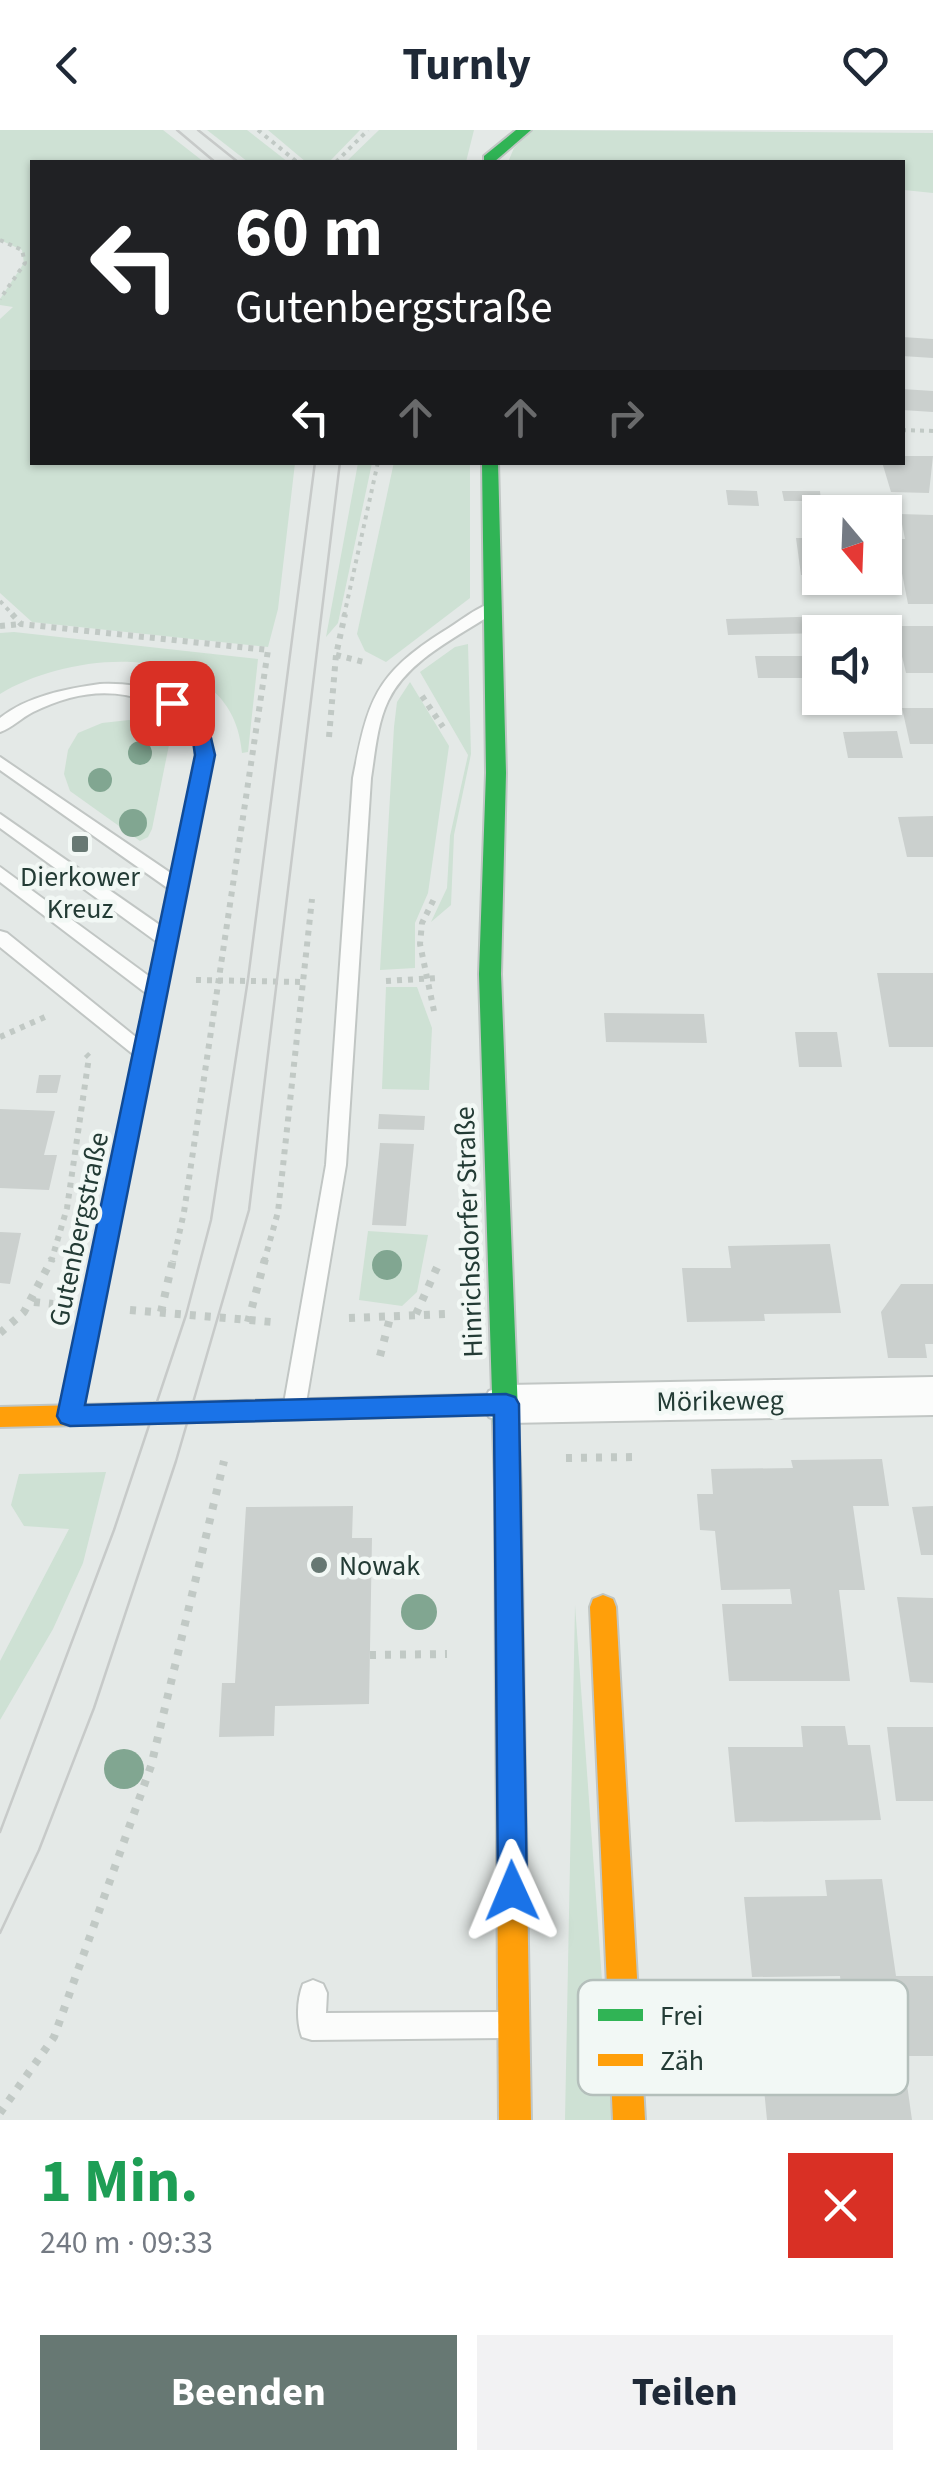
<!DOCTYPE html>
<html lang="de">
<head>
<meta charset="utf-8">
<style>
  body { margin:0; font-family:"Source Sans 3",sans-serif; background:#f2f2f3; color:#1f2937; height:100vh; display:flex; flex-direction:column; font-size:38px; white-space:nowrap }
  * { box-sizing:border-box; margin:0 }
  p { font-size:32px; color:#747a83 }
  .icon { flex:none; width:55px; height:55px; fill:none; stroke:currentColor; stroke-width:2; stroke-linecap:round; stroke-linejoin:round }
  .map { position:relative; height:1990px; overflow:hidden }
  .sheet { display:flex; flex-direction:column; background:#fff; flex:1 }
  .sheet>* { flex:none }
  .banner { position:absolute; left:30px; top:30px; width:875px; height:305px; border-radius:0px; box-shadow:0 2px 8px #0004; background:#202124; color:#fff; overflow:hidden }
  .needle { width:65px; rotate:161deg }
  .controls { position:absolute; left:802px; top:365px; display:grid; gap:20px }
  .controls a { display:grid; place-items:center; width:100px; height:100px; border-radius:0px; background:#fff; box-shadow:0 2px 8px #0004; font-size:50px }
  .pin { position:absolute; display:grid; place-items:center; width:85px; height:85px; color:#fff; margin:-42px; border-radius:20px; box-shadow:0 5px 15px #0006 }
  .me { position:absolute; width:110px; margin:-55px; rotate:359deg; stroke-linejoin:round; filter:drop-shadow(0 0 8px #0008) }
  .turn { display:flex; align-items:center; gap:35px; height:210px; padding:0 40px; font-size:45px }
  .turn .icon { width:130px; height:130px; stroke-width:2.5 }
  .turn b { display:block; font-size:70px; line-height:85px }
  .lanes { display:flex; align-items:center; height:95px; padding:0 40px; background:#0003; justify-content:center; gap:50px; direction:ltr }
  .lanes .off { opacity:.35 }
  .round { display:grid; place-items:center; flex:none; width:105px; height:105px; border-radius:0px; background:#f2f2f3 }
  .headline { display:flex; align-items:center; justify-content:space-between; height:170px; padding:0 40px }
  h1 { font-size:60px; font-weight:700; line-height:75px; color:#1e9e55 }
  .cta { display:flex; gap:20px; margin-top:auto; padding:20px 40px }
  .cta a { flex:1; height:115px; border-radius:0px; background:#677873; color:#fff; font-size:40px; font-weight:700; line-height:115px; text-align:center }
  .cta a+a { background:#f2f2f3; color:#1f2937 }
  header { display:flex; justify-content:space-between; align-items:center; height:130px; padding:0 40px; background:#fff; font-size:45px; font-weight:700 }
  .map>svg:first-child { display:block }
</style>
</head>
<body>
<header><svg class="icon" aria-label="back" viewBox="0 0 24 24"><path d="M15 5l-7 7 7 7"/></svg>Turnly<svg class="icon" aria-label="heart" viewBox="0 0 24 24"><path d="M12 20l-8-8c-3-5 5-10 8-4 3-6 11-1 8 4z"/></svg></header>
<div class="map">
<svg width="933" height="1990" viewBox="0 0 933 1990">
  <rect width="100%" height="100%" fill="#e4e9e7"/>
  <g fill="#cee1d4">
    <path d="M0,0H163L204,32H32V332L295,333L278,479L268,517L32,492L0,463V189L13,177L0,175V169L24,133L22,120L0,110Z"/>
    <path d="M207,0H247L288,32H248Z"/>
    <path d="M268,0H360L329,32H306Z"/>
    <path d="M379,0H474L466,32H346Z"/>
    <path d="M533,0L933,3V63L904,60L903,64L902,32H508L514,18Z"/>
    <path d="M394,332L470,333V468L386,532L365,521L357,504Z"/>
    <path d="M358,333H372L338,493L326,507Z"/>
    <path d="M14,502L258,529L248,622L242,623C233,507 73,519 0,564V503Z"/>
    <path d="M468,514L471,624L454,705L451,775L431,792L447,758L450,706L468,625L420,542L455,517Z"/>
    <path d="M410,552L449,616L428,763L415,793V838L380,840L394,597L397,572Z"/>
    <path d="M129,590C148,594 160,597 169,615L152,699L148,707L140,711L70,661L64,644L68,620L78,603L102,593Z"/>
    <path d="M386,857H417L432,898L429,960L382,959Z"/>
    <path d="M368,1101L428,1105L417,1162L402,1176L359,1170Z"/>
    <path d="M106,1342L83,1433L53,1499L0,1590V1531L69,1399L24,1396L11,1375L19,1344Z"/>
    <path d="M575,1475L612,1990H565Z"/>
  </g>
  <g fill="#cbd0ce">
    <path d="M902,207L933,209V228L902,226Z"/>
    <path d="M902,259L933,261V282L902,280Z"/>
    <path d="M902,326H933L929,363L891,362L882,332H902Z"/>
    <path d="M726,360L757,361L759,376L728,375Z"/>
    <path d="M782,361H820L821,371H784Z"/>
    <path d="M900,384L933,385V474H908L898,423H885V409H905Z"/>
    <path d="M796,408H820V445H801Z"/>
    <path d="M832,486H893L896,496H933V543H906L899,514H885V502L728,505L726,489Z"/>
    <path d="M755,526H820V548H758Z"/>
    <path d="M802,558H820V568H886L888,576H805Z"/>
    <path d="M902,578H933V614H910Z"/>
    <path d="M897,601L903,628H848L843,602Z"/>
    <path d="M933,686V727H907L898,687Z"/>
    <path d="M877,843H933V917H889Z"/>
    <path d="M604,883L704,884L707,913L606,912Z"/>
    <path d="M795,902H837L842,937H799Z"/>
    <path d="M39,945H61L57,963H36Z"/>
    <path d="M0,979L55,981L44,1025H57L49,1060L0,1058Z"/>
    <path d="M379,984L425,986L424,1000L378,999Z"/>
    <path d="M380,1013L414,1014L406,1096L372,1095Z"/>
    <path d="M0,1102L21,1103L10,1154L0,1153Z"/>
    <path d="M830,1114L841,1183L764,1184L765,1191L687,1192L682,1138H731L728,1116Z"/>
    <path d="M901,1154H933V1214H925L927,1228H888L881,1182Z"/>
    <path d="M882,1329L889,1376H853L865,1460H839L850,1551H729L722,1474H792L790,1459L721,1460L715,1401L700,1400L697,1364H713L711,1339L793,1338L791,1330Z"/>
    <path d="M353,1376L352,1408H372L369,1574L275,1576L274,1606L219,1607L222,1553H235L246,1377Z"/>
    <path d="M933,1376V1425H921L912,1377Z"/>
    <path d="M897,1467L933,1468V1553L910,1552Z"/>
    <path d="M801,1596H845L848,1615H870L881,1690L735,1692L728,1617H803Z"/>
    <path d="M887,1597H933V1671H896Z"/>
    <path d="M882,1749L896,1846H933V1926H903L912,1990H767L761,1928L850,1926L840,1846L752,1847L744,1767L827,1766L825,1750Z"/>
  </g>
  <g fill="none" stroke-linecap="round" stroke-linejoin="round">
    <defs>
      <g id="lane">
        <path d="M491,473L499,478L497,481C459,506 408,529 388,571C377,594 375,623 371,648L346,1035L305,1279L302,1285L294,1288L286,1285L283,1279L326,1035L353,648C368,571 374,545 444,501C459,492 474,479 491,473Z"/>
        <path d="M100,554C140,552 180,564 208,595L213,625L81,1284L78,1290L70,1293L62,1290L59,1284L134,925L0,817V801L7,803L137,908L147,864L0,752V737L150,847L157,812L0,698V684L161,796L169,759L0,640V627L172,744L197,625L192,597C141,557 91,553 33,582C21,588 12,598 0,602V588C28,566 65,559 100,554Z"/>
        <path d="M313,1850L323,1854L327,1863L326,1883L503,1882L513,1886L517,1895L513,1904L503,1908L312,1910L302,1907C296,1891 297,1869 303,1854Z"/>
      </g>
      <path id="street" d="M933,1247V1285L506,1293L489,1287L482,1274L489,1261L506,1255Z"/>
      <g id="fast">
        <path d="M516,0H531L494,32H484V26Z"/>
        <path d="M482,332H498L506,643L501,844L521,1360L524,1579L520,1588L510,1591L500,1588L496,1579L495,1360L479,844L486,643Z"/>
      </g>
      <g id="slow">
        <path d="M506,1264L515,1267L519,1274L515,1281L506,1284L0,1297V1277Z"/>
        <path d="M603,1465L613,1469L616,1477L645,1990H613L590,1477L593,1469Z"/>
        <path d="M510,1567L520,1570L524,1579L531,1990H499L496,1579L500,1570Z"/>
      </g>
    </defs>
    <use href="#lane" stroke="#c1c6c4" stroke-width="4"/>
    <use href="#street" stroke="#c1c6c4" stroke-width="4"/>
    <use href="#fast" stroke="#c0c6c4" stroke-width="4"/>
    <use href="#slow" stroke="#c0c6c4" stroke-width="4"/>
    <g stroke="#c1c9c5" stroke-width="4" stroke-dasharray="4 5" stroke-linecap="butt">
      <path d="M258,0L297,32"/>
      <path d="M336,32L368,0"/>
      <path d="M0,110L22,120L25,133L0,169"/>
      <path d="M902,300L933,301"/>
      <path d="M0,471L14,486"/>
      <path d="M344,486L378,332"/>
    </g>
    <g stroke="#c1c9c5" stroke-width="6" stroke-dasharray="5 6" stroke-linecap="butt">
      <path d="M12,484L21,494L268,520L184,1082L173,1132"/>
      <path d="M0,496L21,494"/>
      <path d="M336,525L364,532"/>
      <path d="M422,566L443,597"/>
      <path d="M329,607L336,525L345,484"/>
      <path d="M196,850L303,852"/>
      <path d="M386,851L438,848"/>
      <path d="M434,881L420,814L422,793L436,765"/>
      <path d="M0,907L45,887"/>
      <path d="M51,1132L67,1078L89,927L86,924"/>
      <path d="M264,1132L278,1082L312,769"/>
    </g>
    <g stroke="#c1c9c5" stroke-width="8" stroke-dasharray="6 9" stroke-linecap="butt">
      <path d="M34,1172L53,1174"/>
      <path d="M130,1180L272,1192"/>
      <path d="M161,1182L173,1129"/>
      <path d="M416,1184L439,1133"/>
      <path d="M349,1188L447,1184"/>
      <path d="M248,1192L265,1129"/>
      <path d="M0,1203L24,1182L52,1129"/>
      <path d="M380,1226L391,1184"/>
      <path d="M566,1328L635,1327"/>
      <path d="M370,1525L447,1524"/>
      <path d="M0,1983L54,1907L151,1636L224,1331"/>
    </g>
    <use href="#lane" fill="#fbfcfb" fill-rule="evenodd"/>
    <use href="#street" fill="#fbfcfb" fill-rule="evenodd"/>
    <use href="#fast" fill="#30b455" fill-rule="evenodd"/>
    <use href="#slow" fill="#ff9f0a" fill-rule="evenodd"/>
    <g stroke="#c7cac9" stroke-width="2.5">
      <path d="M177,0L215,32"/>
      <path d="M198,0L238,32"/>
      <path d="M0,1702L114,1400L186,1185L211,1090L248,849L315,332"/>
      <path d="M0,1803L39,1720L94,1578L176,1331L249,1080L340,332"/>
    </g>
  </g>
  <g fill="#81a691">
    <circle cx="140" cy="623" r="12"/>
    <circle cx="100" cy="650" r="12"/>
    <circle cx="133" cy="693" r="14"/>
    <circle cx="387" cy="1135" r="15"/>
    <circle cx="419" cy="1482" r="18"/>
    <circle cx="124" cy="1639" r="20"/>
  </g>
  <path fill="#1a73e8" stroke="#114b97" stroke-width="2.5" d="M172,567L207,591L215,625L85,1275L506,1264L515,1267L519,1274L527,1761L523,1771L512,1775L502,1771L498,1761L494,1285L70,1296L61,1293L57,1286L195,625L191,597L163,573Z"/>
  <g fill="#677873" stroke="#f2f8f5" stroke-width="4">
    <rect x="70" y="704" width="20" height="20" rx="5"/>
    <circle cx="319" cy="1435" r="10"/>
  </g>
  <g text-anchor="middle" stroke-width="9" stroke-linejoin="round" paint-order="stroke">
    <g font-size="28" fill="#233b35" stroke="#f2f8f5">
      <text x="80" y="756">Dierkower<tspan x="80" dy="32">Kreuz</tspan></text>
      <text x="339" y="1445" text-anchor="start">Nowak</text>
    </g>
    <g font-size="28" fill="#233b35" stroke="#f2f8f5">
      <text transform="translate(78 1099) rotate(-78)" y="10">Gutenbergstraße</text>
      <text transform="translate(468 1102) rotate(-92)" y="10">Hinrichsdorfer Straße</text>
      <text transform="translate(720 1270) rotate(-1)" y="10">Mörikeweg</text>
    </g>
  </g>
  <rect x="578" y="1850" width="330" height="115" rx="15" fill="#f2f8f5" stroke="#b4bfbb" stroke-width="2.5"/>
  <rect x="598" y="1879" width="45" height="12" fill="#30b455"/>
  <rect x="598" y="1924" width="45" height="12" fill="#ff9f0a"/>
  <g font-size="28" fill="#233b35">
    <text x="660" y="1895">Frei</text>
    <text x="660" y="1940">Zäh</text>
  </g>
</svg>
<div class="controls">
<a><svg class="needle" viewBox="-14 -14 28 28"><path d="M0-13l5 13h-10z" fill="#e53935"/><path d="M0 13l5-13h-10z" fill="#747a83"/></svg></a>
<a><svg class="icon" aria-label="sound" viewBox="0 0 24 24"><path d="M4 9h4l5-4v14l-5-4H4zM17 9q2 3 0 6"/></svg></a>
</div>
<div class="pin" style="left:172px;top:573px;background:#d93025"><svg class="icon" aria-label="arrive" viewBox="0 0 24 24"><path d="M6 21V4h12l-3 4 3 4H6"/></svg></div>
<svg class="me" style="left:512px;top:1761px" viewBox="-20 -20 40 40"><path d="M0-17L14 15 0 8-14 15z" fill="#1a73e8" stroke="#fff" stroke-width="4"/></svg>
<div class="banner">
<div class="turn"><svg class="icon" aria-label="left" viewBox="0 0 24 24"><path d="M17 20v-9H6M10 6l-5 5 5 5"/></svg><div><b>60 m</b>Gutenbergstraße</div></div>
<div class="lanes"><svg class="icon" aria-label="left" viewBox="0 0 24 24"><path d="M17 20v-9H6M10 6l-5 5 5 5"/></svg><svg class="icon off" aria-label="ahead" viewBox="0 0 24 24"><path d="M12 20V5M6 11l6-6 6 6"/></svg><svg class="icon off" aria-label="ahead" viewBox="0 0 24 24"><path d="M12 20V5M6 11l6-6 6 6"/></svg><svg class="icon off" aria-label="right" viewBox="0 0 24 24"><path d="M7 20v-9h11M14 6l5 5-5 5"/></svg></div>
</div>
</div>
<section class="sheet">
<div class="headline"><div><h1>1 Min.</h1><p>240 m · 09:33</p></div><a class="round" style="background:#d93025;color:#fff"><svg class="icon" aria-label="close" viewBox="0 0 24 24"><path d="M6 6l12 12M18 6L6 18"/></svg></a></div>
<div class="cta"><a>Beenden</a><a>Teilen</a></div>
</section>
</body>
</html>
